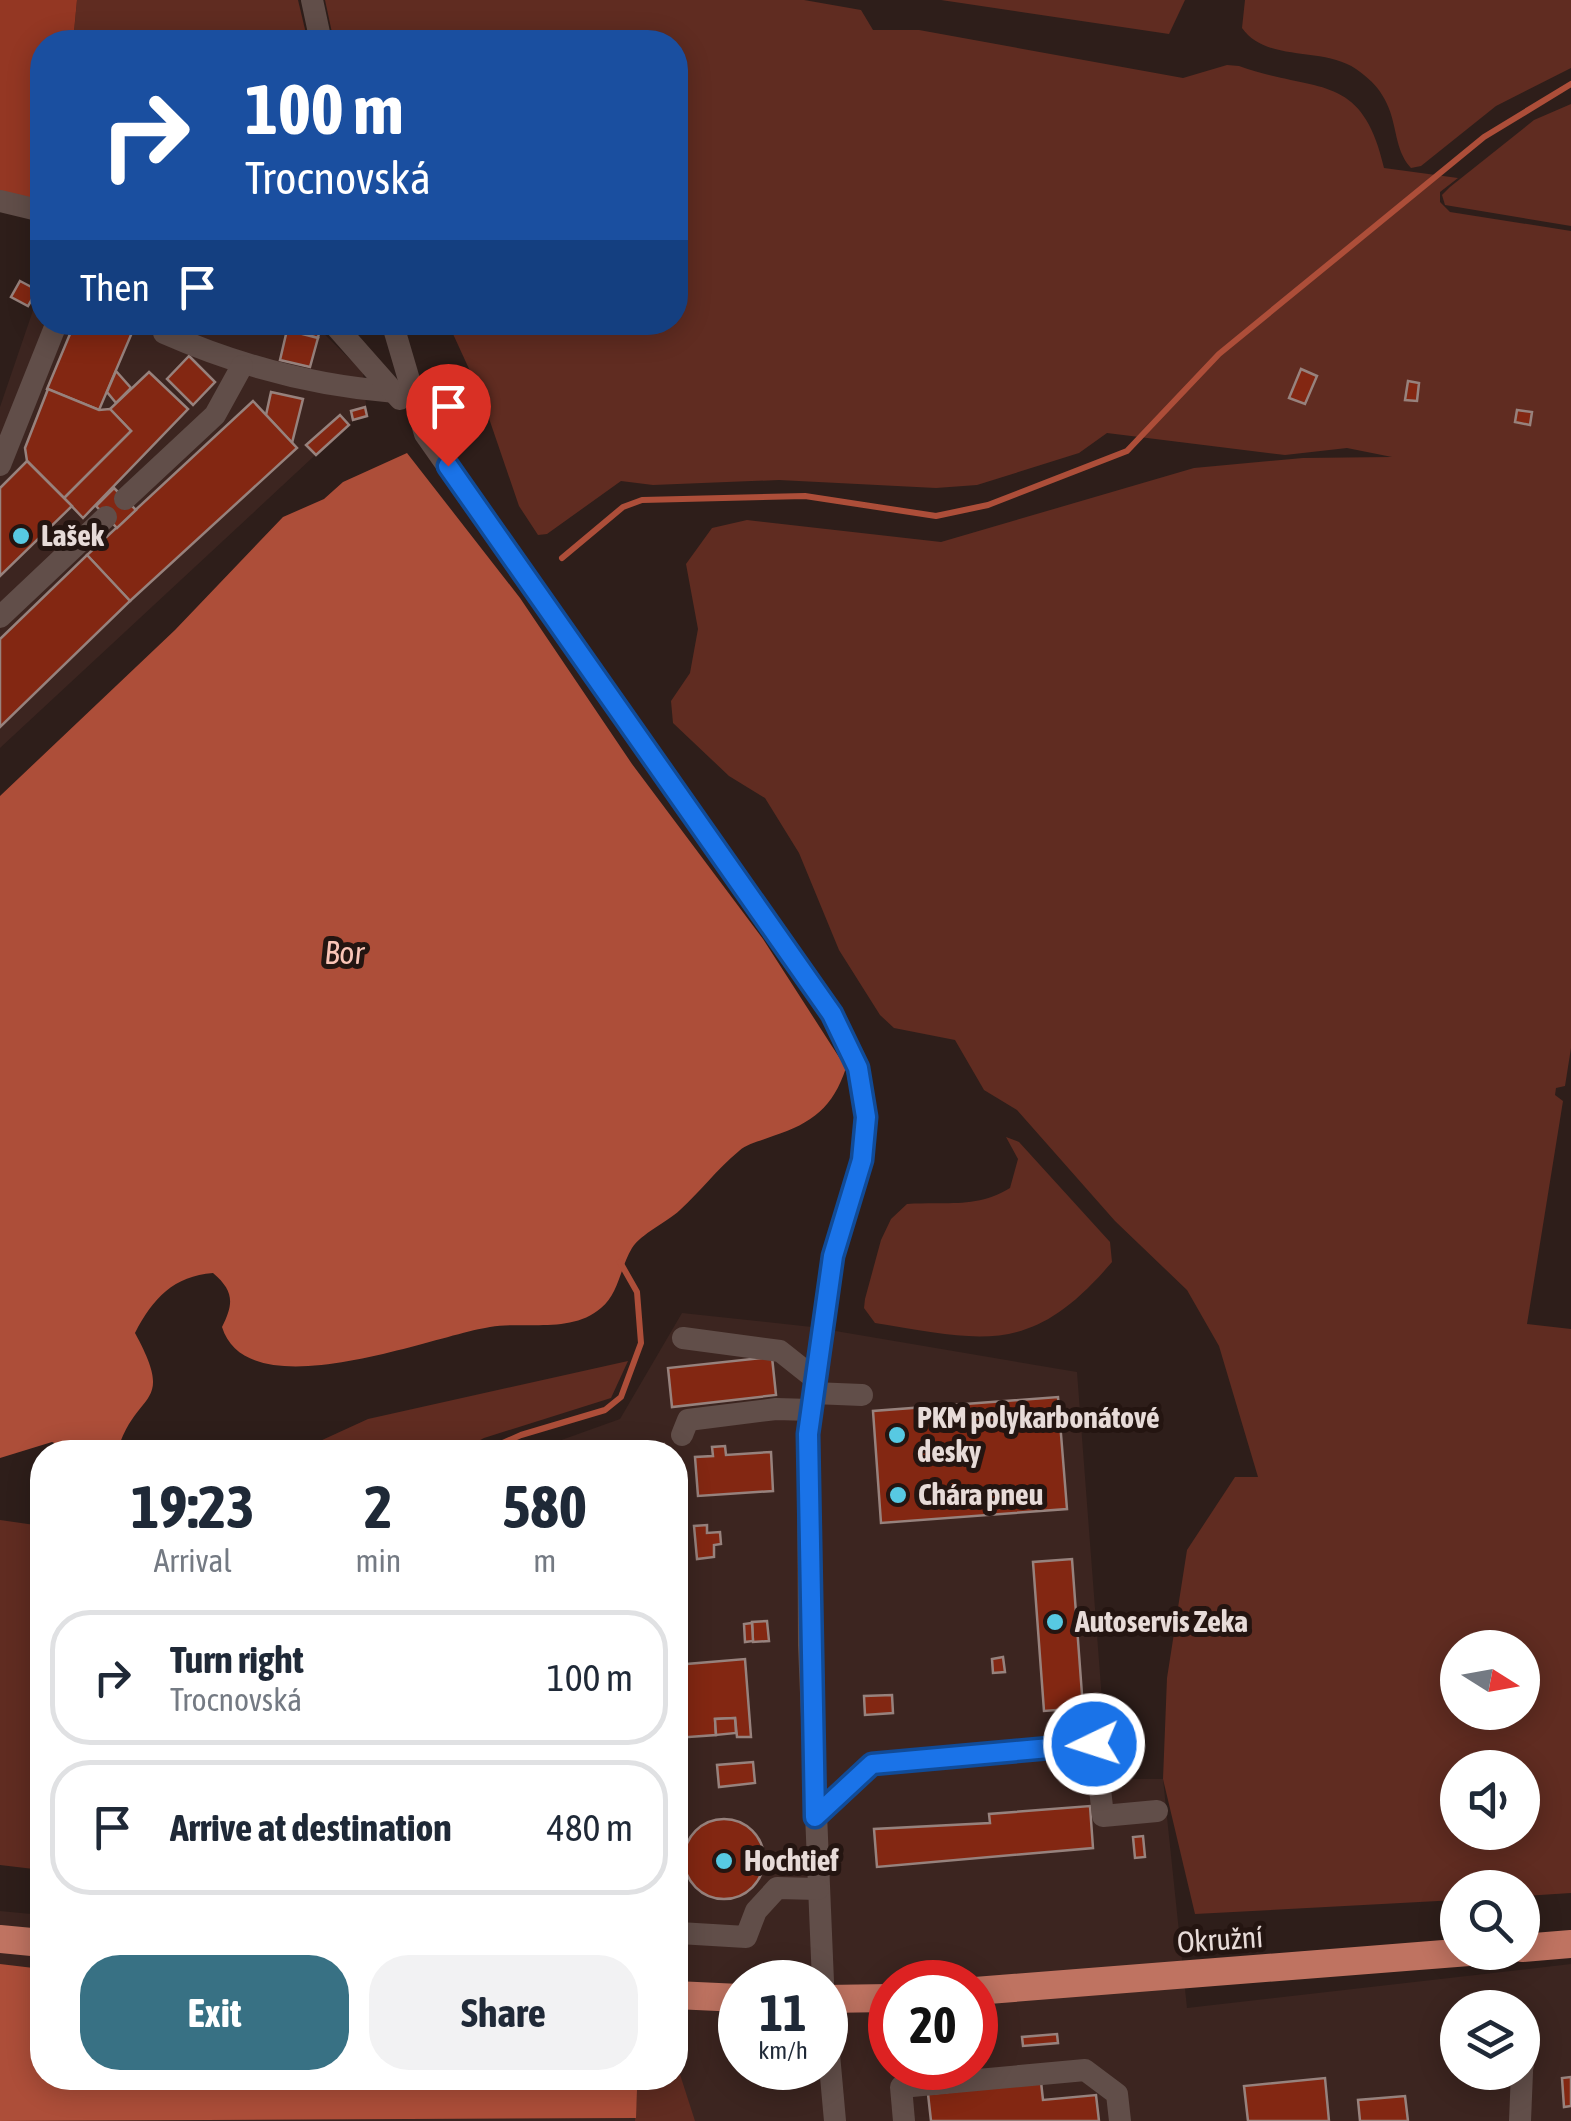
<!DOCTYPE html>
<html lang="en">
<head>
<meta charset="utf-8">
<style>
  body { margin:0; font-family:"Asap Condensed",sans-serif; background:#f2f2f3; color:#1f2937; height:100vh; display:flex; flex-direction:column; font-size:38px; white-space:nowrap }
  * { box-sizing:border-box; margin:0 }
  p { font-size:32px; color:#747a83 }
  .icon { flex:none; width:55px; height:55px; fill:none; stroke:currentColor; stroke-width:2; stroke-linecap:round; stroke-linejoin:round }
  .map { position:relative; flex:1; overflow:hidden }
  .drawer { position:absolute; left:30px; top:1440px; width:658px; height:650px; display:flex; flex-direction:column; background:#fff; border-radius:40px; box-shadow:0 5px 25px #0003 }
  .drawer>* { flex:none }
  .banner { position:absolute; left:30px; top:30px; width:658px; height:305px; border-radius:40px; box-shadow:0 5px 25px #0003; background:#1a4fa0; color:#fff; overflow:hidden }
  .needle { width:65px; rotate:101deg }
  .fabs { position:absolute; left:1440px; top:1630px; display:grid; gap:20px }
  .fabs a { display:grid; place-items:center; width:100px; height:100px; border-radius:50%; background:#fff; box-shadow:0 5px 25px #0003; font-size:50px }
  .speed { position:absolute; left:718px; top:1960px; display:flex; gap:20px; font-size:50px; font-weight:700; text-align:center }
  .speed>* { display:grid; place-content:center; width:130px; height:130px; border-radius:50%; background:#fff; box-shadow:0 5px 25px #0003; line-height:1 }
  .speed small { font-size:25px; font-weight:400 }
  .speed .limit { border:15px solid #d22; background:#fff; color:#111 }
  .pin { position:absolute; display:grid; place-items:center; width:85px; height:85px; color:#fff; margin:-102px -42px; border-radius:50% 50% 50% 0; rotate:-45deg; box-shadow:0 0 10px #0007 }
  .pin .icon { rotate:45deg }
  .me { position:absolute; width:110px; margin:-55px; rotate:266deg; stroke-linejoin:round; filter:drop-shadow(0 0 8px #0008) }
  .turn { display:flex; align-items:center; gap:35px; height:210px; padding:0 50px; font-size:45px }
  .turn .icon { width:130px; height:130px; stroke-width:2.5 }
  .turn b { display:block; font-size:70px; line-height:85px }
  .then { display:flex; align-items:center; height:95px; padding:0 50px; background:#0003; gap:20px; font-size:38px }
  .eta { display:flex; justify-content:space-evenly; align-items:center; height:170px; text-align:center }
  .eta b { font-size:60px; font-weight:700; line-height:70px }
  .action { display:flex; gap:20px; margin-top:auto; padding:20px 50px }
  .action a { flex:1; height:115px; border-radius:40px; background:#387184; color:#fff; font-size:40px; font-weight:700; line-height:115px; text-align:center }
  .action a+a { background:#f2f2f3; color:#1f2937 }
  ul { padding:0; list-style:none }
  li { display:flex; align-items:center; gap:30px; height:135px; margin:0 20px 15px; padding:0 30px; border:5px solid #e0e1e3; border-radius:40px }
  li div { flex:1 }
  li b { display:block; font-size:38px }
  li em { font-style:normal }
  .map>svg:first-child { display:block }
</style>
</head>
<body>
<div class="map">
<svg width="1571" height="2121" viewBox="0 0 1571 2121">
  <rect width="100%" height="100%" fill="#2e1e1a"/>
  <g fill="#3c2520" fill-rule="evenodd">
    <path d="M42,284V322L313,323L363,372L367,416L353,420L0,748V407Z"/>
    <path d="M682,1313L812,1327L1077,1372L1108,1779H1163L1187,2008L1571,1964V2121H0V1911L42,1915V2078H675V1452H528L620,1419ZM740,1982H825V2068H740ZM890,1982H975V2068H890ZM1458,2008H1522V2072H1458Z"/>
  </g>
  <g fill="#602c21" fill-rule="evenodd">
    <path d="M77,0H298L308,42H73Z"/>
    <path d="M325,0H804L861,10L873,30H919L1183,78L1227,65L1239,66C1315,94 1362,70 1384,168L1458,178L1440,192V202L1450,212L1571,231V1048L1565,1086L1556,1088L1555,1095L1563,1101L1527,1324L1571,1329V1893L1523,1896L1522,1888H1458L1457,1900L1195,1914L1163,1779L1167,1678L1187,1550L1235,1477H1258L1219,1346L1187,1290L1115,1221L1017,1110L984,1090L955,1040L894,1028L880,1015L839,950L799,853L765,798L729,776L673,723L671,701L690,673L698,629L686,564L712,528L747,520L941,542L1194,468L1303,458L1392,457L1347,448L1285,455L1107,433L1079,453L977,485L936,488L779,480L653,485L621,481L547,534L538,535L519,506L481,395L448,323L675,322V42H334ZM1458,1648H1522V1712H1458ZM1458,1768H1522V1832H1458Z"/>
    <path d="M941,0H1185L1169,34Z"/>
    <path d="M1245,0H1571V68L1496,106L1421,166L1411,168C1386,140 1406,103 1356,69C1322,46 1267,63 1242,28Z"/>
    <path d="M1571,104V226L1445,205L1442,195L1450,187L1534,120Z"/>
    <path d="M1006,1137L1019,1142L1110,1242L1112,1262C1032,1356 985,1341 875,1323L864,1308L865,1299L881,1240L891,1219L907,1204C945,1201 977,1209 1010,1188L1018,1159Z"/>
    <path d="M628,1361L611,1398L484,1438L458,1452H296L368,1419Z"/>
    <path d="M0,1520L42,1526V1870L0,1865Z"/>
    <path d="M675,2059L695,2121H635L637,2090L630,2078H675Z"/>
  </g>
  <path fill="#943723" d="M0,0H77L73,42H42V200L0,191Z"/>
  <g fill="#ad4e39">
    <path d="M407,453L520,598L632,764L763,939L846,1068C833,1107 813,1123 773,1136C761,1141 748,1143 739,1151C716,1170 700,1192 680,1210C666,1223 642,1233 632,1248C620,1268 619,1293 601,1308C571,1334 525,1321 490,1327C432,1336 248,1411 222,1327C234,1303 234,1291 213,1273C174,1276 153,1298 135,1333C176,1408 137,1389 118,1449L76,1452L52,1442L0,1458V796L175,630L283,517L324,499L343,482Z"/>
    <path d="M0,1964L42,1969V2078H630L637,2090L636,2118L0,2121Z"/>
  </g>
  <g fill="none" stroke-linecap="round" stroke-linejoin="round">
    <g stroke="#ad4e39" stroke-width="6">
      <path d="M562,558L623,507L642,500L805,496L936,516L988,505L1127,451L1219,354L1484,137L1571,84"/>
      <path d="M482,1452L521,1435L605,1410L621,1397L641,1343L637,1292L620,1262"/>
    </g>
  </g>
  <g fill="#832712" stroke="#97827d" stroke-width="2.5">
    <path d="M20,281L37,290L28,306L11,297Z"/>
    <path d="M75,322H121L134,328L99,410L47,389Z"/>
    <path d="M219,322H253L249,333Z"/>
    <path d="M263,322H289L287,330Z"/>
    <path d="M289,322L320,328L318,338L287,330Z"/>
    <path d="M287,330L318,338L310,367L280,360Z"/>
    <path d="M189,356L215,382L193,405L167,379Z"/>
    <path d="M1301,369L1317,376L1305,404L1289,398Z"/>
    <path d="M116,371L131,388L116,403L107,392Z"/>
    <path d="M149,372L188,409L83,518L64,498L131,431L110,409Z"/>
    <path d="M1408,381L1419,383L1417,401L1405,400Z"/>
    <path d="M48,389L99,410L110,409L131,431L64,498L27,461L25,448Z"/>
    <path d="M271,392L303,399L292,443L266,415Z"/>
    <path d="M253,401L297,448L130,601L87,555Z"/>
    <path d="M365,407L367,416L353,420L351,411Z"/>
    <path d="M1517,410L1532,412L1530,425L1515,422Z"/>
    <path d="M340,415L349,425L316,455L306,445Z"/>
    <path d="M27,461L72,506L0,576V488Z"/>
    <path d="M114,488L136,510L117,528L96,506Z"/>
    <path d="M87,555L130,601L0,727V639Z"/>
    <path d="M772,1357L776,1395L672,1407L668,1368Z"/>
    <path d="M1058,1397L1067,1509L881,1523L873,1411Z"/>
    <path d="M664,1444L665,1452H648L647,1445Z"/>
    <path d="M725,1446L726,1455L771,1452L773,1491L698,1496L695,1457L713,1456L712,1447Z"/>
    <path d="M707,1525V1533L720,1532L721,1544L714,1545V1557L697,1559L694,1526Z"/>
    <path d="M1072,1559L1083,1708L1044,1711L1033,1562Z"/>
    <path d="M767,1621L769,1641L753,1642L752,1622Z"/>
    <path d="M752,1623L753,1641L745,1642L744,1624Z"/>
    <path d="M1003,1657L1005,1672L993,1673L992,1659Z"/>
    <path d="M745,1659L751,1737H737L735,1718L715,1719L716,1735L675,1738V1665Z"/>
    <path d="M892,1695L893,1713L865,1715L864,1696Z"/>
    <path d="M735,1718L736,1733L716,1735L715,1719Z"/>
    <path d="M753,1762L755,1783L719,1787L717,1765Z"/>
    <path d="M1090,1806L1093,1848L877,1867L874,1829L990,1823L989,1814Z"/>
    <circle cx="724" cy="1859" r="40"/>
    <path d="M1143,1836L1145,1857L1135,1858L1133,1837Z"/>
    <path d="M1057,2034L1058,2043L1023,2046L1022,2037Z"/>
    <path d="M1571,2077V2106L1564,2107L1562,2078Z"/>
    <path d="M1325,2078L1329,2121H1248L1244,2086Z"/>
    <path d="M1041,2082L1043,2100L1096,2095L1099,2121H931L928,2094Z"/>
    <path d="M1405,2096L1408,2121H1360L1358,2100Z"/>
  </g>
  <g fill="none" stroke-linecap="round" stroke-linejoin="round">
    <g stroke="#614e49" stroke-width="22">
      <path d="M312,0L321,42"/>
      <path d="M0,201L42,211"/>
      <path d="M167,322L164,333C239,366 313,386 395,392"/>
      <path d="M332,322L400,399"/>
      <path d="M392,322L425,434L832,1014L857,1069L866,1117L862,1160L833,1256L808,1433L809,1645L823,1982"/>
      <path d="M0,465L57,322"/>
      <path d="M125,499L215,415L242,366"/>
      <path d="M0,617L106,517"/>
      <path d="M683,1338L780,1351L814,1378"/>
      <path d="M813,1393L862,1395"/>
      <path d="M682,1435L688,1420L776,1409L811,1410"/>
      <path d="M815,1817L872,1764L1095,1744L1103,1816L1157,1811"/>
      <path d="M679,1933L746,1937L756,1911L777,1888L818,1889"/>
      <path d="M825,2010L835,2121"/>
      <path d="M1522,2070L1526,2046"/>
      <path d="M904,2121L901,2087L1085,2070L1117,2094L1120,2121"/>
      <path d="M1520,2121L1522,2072"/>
    </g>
    <g stroke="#bf7361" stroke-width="28">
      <path d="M0,1939L42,1943"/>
      <path d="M1522,1948L1571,1944"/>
      <path d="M975,1991L1469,1952"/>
      <path d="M675,1995L740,1998"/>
      <path d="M825,1999L890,1998"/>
    </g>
  </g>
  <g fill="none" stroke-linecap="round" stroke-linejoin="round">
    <defs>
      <path id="route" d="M448,466L832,1014L858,1068L866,1117L862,1160L833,1256L808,1434L815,1817L872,1764L1094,1744"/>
    </defs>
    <use href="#route" stroke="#114b97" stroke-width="25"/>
    <use href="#route" stroke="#1a73e8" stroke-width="18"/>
  </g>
  <g fill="#57c9e2" stroke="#241511" stroke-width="4">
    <circle cx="21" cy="536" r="10"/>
    <circle cx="897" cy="1435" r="10"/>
    <circle cx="898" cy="1495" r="10"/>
    <circle cx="1055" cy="1622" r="10"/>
    <circle cx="724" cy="1861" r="10"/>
  </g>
  <g text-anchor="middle" stroke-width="10" stroke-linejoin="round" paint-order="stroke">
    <g font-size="30" font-weight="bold" fill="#e7dbd8" stroke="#241511" text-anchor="start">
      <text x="41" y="546">Lašek</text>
      <text x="917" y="1428">PKM polykarbonátové<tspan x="917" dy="34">desky</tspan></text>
      <text x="918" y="1505">Chára pneu</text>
      <text x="1075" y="1632">Autoservis Zeka</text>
      <text x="744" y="1871">Hochtief</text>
    </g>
    <g font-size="30" fill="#e7dbd8" stroke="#241511">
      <text transform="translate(1220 1940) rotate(-4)" y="10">Okružní</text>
    </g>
    <g font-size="32" font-style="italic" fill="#fac5b7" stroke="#241511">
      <text x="344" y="964">Bor</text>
    </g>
  </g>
</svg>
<div class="fabs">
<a><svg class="needle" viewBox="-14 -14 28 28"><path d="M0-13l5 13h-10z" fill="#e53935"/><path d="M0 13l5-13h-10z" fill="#747a83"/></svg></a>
<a><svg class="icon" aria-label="sound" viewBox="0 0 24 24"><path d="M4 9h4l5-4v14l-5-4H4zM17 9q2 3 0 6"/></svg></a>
<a><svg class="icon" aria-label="search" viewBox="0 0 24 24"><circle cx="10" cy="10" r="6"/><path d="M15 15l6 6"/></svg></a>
<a><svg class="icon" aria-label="layers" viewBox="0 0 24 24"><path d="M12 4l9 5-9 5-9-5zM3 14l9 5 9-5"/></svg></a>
</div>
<div class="speed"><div>11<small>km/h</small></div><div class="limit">20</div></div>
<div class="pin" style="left:448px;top:466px;background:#d93025"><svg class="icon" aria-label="arrive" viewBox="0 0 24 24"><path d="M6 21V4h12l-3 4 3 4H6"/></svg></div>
<svg class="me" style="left:1094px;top:1744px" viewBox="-20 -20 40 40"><circle r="17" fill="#1a73e8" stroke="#fff" stroke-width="3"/><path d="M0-11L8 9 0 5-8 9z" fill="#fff"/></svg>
<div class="banner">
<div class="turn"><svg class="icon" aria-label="right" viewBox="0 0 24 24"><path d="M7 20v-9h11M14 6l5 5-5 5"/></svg><div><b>100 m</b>Trocnovská</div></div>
<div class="then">Then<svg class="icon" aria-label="arrive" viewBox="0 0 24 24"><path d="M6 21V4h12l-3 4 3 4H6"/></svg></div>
</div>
<section class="drawer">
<div class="eta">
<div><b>19:23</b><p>Arrival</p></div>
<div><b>2</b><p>min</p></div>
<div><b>580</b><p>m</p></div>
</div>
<ul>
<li><svg class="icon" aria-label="right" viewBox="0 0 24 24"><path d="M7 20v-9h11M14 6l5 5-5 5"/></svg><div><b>Turn right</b><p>Trocnovská</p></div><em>100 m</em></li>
<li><svg class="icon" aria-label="arrive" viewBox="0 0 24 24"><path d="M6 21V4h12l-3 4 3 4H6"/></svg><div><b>Arrive at destination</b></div><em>480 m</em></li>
</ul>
<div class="action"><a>Exit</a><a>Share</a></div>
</section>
</div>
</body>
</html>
